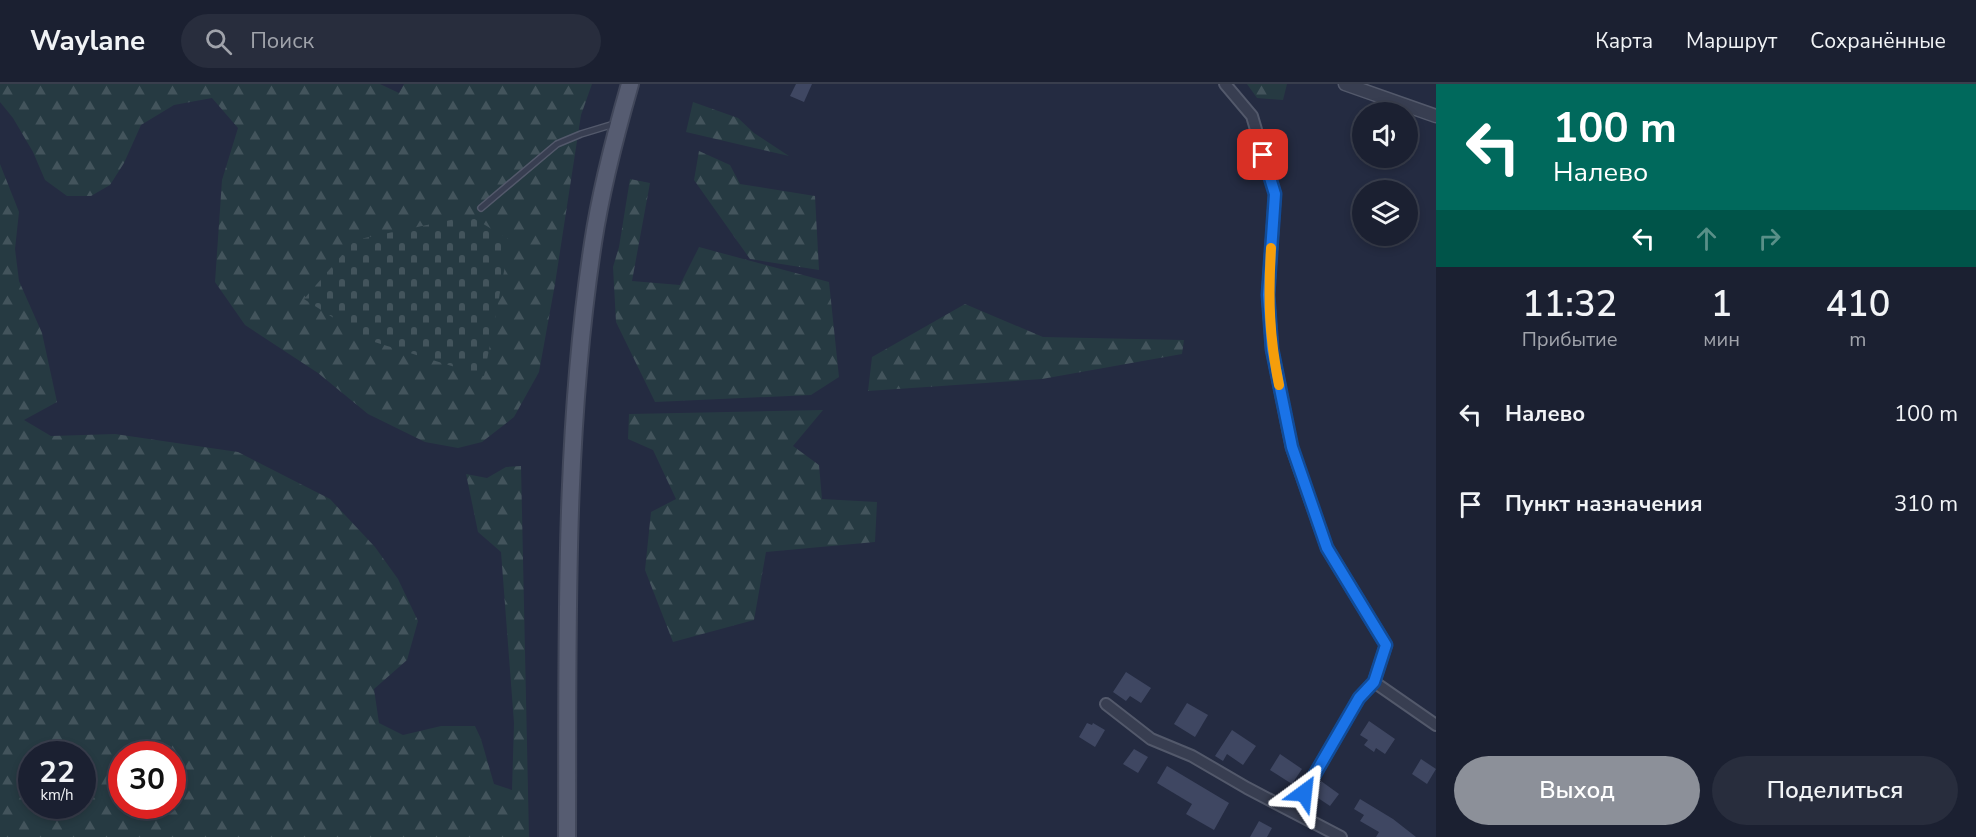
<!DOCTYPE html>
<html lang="ru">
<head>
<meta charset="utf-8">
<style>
  body { margin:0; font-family:"Nunito Sans",sans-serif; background:#282d3d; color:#f1f3f6; height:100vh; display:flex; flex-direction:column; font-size:22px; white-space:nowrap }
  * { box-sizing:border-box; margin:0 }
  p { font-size:20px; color:#a0a3ab }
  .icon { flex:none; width:33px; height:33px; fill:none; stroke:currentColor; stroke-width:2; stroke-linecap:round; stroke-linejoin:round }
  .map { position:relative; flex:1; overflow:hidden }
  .drawer { display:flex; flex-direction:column; background:#1b2031; width:540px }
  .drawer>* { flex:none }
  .top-card { background:#00695c; color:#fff; overflow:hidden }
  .controls { position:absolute; left:1352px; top:18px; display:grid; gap:12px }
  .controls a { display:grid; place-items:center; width:66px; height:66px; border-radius:50%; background:#1b2031; box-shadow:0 3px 9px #0003,0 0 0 2px #393e4d; font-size:30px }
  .speed { position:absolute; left:18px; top:657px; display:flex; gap:12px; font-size:30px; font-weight:700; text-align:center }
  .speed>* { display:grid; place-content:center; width:78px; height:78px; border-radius:50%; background:#1b2031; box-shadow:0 3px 9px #0003,0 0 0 2px #393e4d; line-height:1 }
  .speed small { font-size:15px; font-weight:400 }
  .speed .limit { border:9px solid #d22; background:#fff; color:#111 }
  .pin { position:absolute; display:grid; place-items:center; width:51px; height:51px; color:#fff; margin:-26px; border-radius:12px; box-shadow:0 3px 9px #0006 }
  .me { position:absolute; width:66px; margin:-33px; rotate:30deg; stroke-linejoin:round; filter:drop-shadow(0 0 4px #0008) }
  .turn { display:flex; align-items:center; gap:21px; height:126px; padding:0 18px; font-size:27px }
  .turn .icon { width:78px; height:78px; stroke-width:2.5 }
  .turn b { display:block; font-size:42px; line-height:51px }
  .lanes { display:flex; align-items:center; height:57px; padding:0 18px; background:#0003; justify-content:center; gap:30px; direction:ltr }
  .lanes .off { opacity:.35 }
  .eta { display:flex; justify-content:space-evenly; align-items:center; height:102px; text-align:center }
  .eta b { font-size:36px; font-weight:600; line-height:42px }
  .cta { display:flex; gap:12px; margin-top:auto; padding:12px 18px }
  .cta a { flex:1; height:69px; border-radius:36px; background:#8c9099; color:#fff; font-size:24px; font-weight:600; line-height:69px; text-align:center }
  .cta a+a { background:#282d3d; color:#f1f3f6 }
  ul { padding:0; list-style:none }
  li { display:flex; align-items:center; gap:18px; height:90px; padding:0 18px }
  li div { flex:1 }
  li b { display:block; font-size:22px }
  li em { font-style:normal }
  header { display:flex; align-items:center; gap:36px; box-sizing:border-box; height:84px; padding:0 30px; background:#1b2031; border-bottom:2px solid #393e4d }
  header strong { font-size:28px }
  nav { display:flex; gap:33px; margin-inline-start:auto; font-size:21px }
  .search { width:420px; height:54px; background:#282d3d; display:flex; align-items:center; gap:15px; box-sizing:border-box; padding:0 21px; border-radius:33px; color:#a0a3ab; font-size:22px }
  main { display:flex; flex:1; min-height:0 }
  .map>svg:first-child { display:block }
</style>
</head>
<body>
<header>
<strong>Waylane</strong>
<div class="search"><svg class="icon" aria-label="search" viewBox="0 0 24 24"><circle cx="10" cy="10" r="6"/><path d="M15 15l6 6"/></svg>Поиск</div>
<nav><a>Карта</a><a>Маршрут</a><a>Сохранённые</a></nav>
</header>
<main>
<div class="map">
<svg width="1436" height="753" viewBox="0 0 1436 753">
  <defs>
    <pattern id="forest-firs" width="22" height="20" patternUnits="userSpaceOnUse" patternTransform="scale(1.5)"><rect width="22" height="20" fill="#263a42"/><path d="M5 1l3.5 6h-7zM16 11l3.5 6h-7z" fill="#43545c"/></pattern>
    <pattern id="cemetery-stones" width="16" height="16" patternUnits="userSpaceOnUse" patternTransform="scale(1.5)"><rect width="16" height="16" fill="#263a42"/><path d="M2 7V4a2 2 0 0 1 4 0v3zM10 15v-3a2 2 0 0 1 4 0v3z" fill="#43545c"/></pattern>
  </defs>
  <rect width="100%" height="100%" fill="#242b41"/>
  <g fill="url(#forest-firs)" fill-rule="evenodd">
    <path d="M0,0H380L399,9L404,0H592L581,31L555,200L539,288L514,333L482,358L458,364L425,358L368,330L318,289L245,241L215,198L222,96L238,44L212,14L174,21L141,41L124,79L110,101L91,112H67L45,96L33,68L13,34L0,18Z"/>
    <path d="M1247,0H1287L1283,16L1257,14Z"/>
    <path d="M693,18L738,34L754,49L789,72L686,48Z"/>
    <path d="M699,67L730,81L740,100L815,112L819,186L750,175L694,96Z"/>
    <path d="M0,80L19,128L15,165L19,197L42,249L57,318L24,336L51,352L115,350L238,368L330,415L375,463L398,495L418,537L407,576L374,605L379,639L403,651L441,642H475L481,655L494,700L512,706L514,639L501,468L478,448L466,390L487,394L506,383L521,382L529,753H0ZM82,670V722H32V670ZM172,670V722H122V670Z"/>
    <path d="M630,95L650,99L632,197L680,201L699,163L829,198L839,293L811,311L655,318L616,238L613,183L619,163Z"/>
    <path d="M965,220L1043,253L1184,256L1182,270L1042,295L868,307L872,273Z"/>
    <path d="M823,326L793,362L819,381L822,415L877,418L875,458L766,468L754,536L673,558L645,486L651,428L676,415L653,366L628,355L629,330Z"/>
  </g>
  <path fill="url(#cemetery-stones)" d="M470,132L510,156L484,292L368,256L304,215L355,156Z"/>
  <g fill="#3f4762">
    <path d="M796,0H812L804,18L790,12Z"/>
    <path d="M1126,588L1151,604L1141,619L1130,612L1126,617L1113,608Z"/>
    <path d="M1187,619L1208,631L1195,653L1174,640Z"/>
    <path d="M1369,637L1395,655L1385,670L1376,664L1374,668L1364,661L1368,656L1360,651Z"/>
    <path d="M1087,639L1092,641L1093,639L1105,646L1095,663L1079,653Z"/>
    <path d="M1232,646L1256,662L1243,681L1227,670L1223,677L1215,672Z"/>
    <path d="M1134,665L1148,673L1138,689L1123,680Z"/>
    <path d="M1280,670L1302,685L1292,700L1270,686Z"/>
    <path d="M1421,675L1436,685L1427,700L1412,690Z"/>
    <path d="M1167,682L1229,719L1214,746L1186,730L1192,720L1157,699Z"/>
    <path d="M1321,697L1339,710L1330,722L1312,710Z"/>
    <path d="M1360,715L1393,735L1416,753H1376L1379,748L1360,737L1364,731L1354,725Z"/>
    <path d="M1259,737L1272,744L1267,753H1250Z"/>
  </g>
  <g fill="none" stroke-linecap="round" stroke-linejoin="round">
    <defs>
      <path id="service" d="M481,124L557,60L581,50L614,40"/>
      <g id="minor">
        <path d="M1225,0L1252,32L1275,110L1268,211L1272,265L1292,364L1327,464L1386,561L1374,598L1359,614L1304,709L1296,728"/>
        <path d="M1374,598L1436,641"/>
        <path d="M1106,620L1151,655L1192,672L1247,704L1341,753"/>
      </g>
      <path id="tertiary" d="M1345,0L1436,32"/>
      <path id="primary" d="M567,753C568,555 563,355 593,159C601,105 615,52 630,0"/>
    </defs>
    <use href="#service" stroke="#53596b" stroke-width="8"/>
    <use href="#minor" stroke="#53596b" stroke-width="14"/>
    <use href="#tertiary" stroke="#53596b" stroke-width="15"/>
    <use href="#primary" stroke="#41475a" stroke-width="20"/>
    <use href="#service" stroke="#383e51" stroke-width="5"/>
    <use href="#minor" stroke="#383e51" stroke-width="10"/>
    <use href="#tertiary" stroke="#383e51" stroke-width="12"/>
    <use href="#primary" stroke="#565c71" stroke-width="16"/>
  </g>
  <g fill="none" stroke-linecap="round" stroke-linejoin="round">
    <defs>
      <path id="route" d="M1263,71L1275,110L1268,211L1272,265L1292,363L1327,464L1386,561L1374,598L1359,614L1304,709"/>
    </defs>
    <use href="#route" stroke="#114b97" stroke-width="15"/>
    <use href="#route" stroke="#1a73e8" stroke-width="10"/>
    <path stroke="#f59e0b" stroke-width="10" d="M1271,164C1268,214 1269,252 1279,301"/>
  </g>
</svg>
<div class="controls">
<a><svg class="icon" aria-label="sound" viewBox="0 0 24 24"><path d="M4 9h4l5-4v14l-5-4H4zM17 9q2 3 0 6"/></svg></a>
<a><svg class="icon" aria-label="layers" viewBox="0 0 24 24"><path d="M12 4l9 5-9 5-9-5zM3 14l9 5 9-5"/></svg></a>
</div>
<div class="speed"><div>22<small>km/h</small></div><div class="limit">30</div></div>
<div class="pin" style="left:1263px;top:71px;background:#d93025"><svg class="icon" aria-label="arrive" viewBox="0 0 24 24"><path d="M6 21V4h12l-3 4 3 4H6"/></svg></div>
<svg class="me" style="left:1304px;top:709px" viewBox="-20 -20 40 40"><path d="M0-17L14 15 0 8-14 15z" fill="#1a73e8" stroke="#fff" stroke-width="4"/></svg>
</div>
<section class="drawer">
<div class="top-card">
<div class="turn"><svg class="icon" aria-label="left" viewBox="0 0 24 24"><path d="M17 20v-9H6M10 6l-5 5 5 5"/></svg><div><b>100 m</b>Налево</div></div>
<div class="lanes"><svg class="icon" aria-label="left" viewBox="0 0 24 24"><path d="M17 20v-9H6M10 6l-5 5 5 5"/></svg><svg class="icon off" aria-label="ahead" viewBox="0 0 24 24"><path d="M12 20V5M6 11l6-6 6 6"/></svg><svg class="icon off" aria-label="right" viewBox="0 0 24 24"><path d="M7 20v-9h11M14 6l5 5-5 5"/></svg></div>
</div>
<div class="eta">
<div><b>11:32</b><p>Прибытие</p></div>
<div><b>1</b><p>мин</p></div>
<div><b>410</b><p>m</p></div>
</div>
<ul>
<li><svg class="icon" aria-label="left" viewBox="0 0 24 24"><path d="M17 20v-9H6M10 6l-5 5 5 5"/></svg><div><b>Налево</b></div><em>100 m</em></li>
<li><svg class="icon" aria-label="arrive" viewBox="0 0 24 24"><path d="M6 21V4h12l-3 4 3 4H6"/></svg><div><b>Пункт назначения</b></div><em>310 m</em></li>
</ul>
<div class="cta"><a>Выход</a><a>Поделиться</a></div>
</section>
</main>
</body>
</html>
